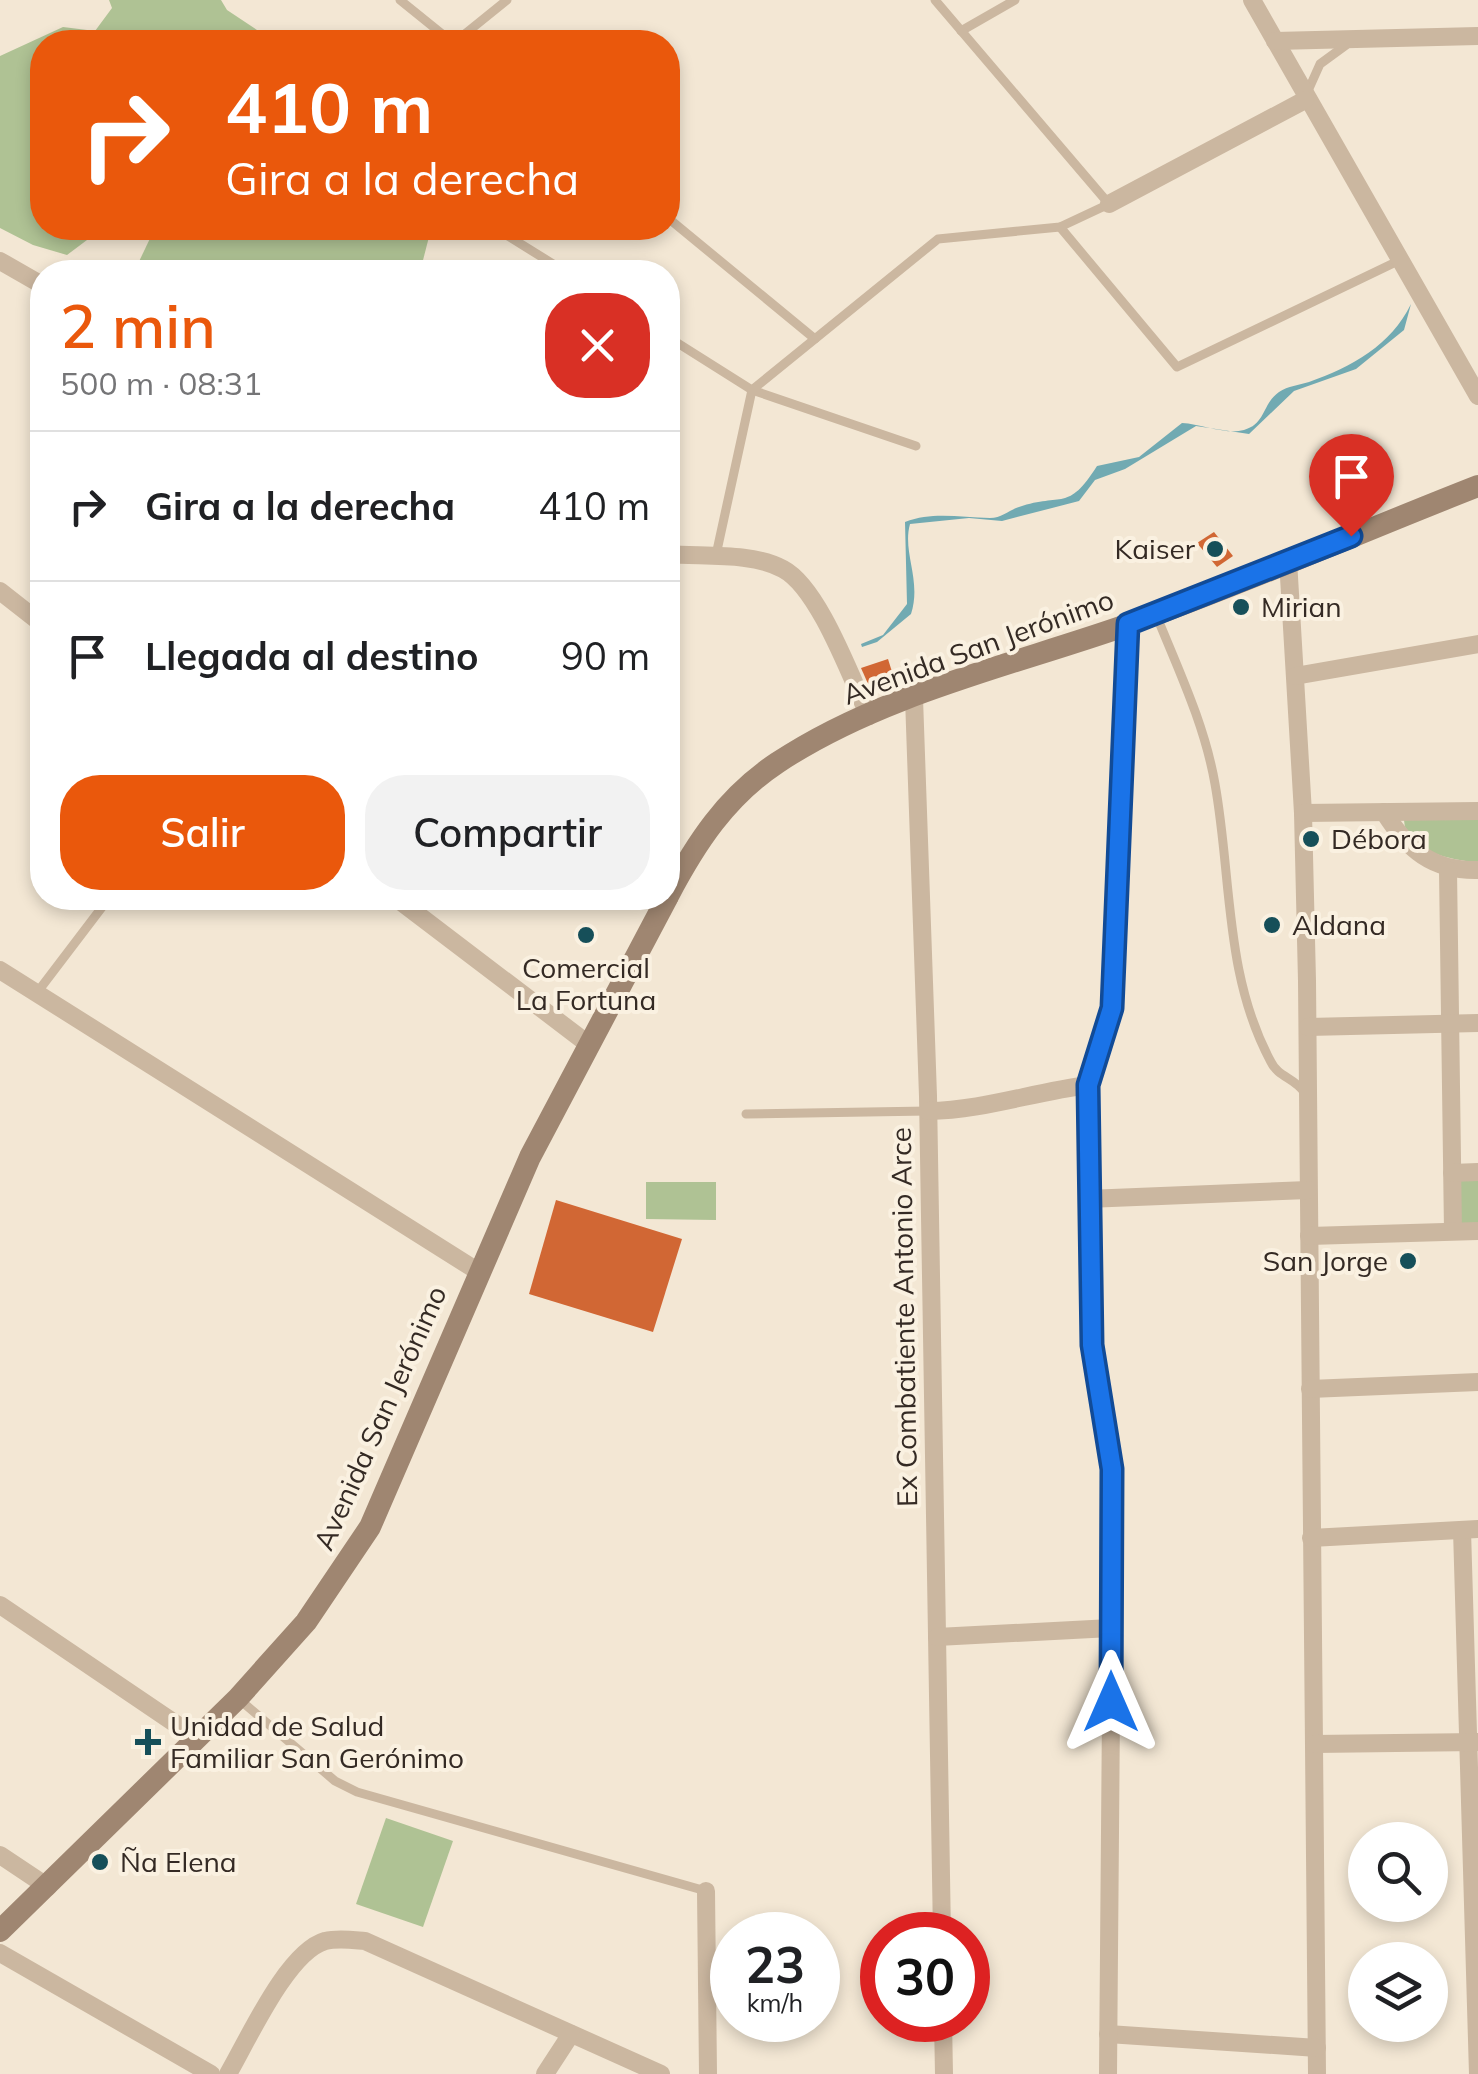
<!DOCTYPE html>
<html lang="es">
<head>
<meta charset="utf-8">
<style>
  body { margin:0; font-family:Mulish,sans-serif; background:#f2f2f2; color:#202124; height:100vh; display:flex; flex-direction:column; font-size:38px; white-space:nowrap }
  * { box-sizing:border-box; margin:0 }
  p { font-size:32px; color:#757577 }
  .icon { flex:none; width:55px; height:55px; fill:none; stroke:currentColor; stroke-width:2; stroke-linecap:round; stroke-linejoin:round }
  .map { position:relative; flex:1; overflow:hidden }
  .details { position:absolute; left:30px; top:260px; width:650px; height:650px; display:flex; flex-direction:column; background:#fff; border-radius:40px; box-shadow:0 5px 15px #0003 }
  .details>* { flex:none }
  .top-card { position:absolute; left:30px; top:30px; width:650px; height:210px; border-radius:40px; box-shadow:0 5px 15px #0003; background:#ea580c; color:#fff; overflow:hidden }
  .fabs { position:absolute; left:1348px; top:1822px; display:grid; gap:20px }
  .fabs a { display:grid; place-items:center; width:100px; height:100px; border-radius:50%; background:#fff; box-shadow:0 5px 15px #0003; font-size:50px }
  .speed { position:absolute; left:710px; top:1912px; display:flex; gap:20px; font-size:50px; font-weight:700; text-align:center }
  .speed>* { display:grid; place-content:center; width:130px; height:130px; border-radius:50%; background:#fff; box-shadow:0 5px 15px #0003; line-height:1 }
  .speed small { font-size:25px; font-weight:400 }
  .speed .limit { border:15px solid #d22; background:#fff; color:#111 }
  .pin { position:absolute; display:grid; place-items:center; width:85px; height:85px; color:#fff; margin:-102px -42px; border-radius:50% 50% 50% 0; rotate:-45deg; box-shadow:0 0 10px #0007 }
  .pin .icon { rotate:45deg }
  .me { position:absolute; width:110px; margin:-55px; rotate:0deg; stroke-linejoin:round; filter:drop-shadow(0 0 8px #0008) }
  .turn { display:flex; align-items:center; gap:35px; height:210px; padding:0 30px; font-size:45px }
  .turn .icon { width:130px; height:130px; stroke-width:2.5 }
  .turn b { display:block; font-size:70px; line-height:85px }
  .round { display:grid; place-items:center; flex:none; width:105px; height:105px; border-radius:40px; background:#f2f2f2 }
  .head { display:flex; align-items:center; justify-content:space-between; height:170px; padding:0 30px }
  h1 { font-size:60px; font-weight:600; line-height:75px; color:#ea580c }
  .action { display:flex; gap:20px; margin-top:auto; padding:20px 30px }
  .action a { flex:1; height:115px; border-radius:40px; background:#ea580c; color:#fff; font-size:40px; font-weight:600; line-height:115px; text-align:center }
  .action a+a { background:#f2f2f2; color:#202124 }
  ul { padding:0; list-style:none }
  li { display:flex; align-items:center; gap:30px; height:150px; padding:0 30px; border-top:2px solid #e0e0e0 }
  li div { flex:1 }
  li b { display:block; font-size:38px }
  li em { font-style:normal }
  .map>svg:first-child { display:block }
</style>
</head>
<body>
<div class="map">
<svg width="1478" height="2074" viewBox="0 0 1478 2074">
  <rect width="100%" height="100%" fill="#f3e7d4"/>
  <g fill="#afc294">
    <path d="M109,0H221L227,10L275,42H42V228H103L67,255L33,245L0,228V56L63,27L95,31L112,8Z"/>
    <path d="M155,228H430L431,229L420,272H134Z"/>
    <path d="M1404,820H1478V862C1451,861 1405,850 1404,820Z"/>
    <path d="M1478,1179V1224H1461L1460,1180Z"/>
    <path d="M646,1182H716V1220L646,1219Z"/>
    <path d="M386,1818L453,1841L423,1927L356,1904Z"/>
  </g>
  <path fill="#71aab2" d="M1411,304L1404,330L1356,369L1294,391L1249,434L1196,426L1125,469L1095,480L1079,501L1002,521L969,518L910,524C902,553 922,580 911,614L877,642L862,647L861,644L883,635L907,604L905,522C934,511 961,518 990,518C1002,518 1009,510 1019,507C1063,492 1067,513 1097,466L1139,457L1182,423C1202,424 1225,435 1244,430C1266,424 1262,404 1279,392C1288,386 1299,385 1309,382C1352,367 1391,345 1411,304Z"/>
  <g fill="#d16734">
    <path d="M1214,532L1233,556L1217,567L1197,543Z"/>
    <path d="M888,659L894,678L869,686L861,668Z"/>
    <path d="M556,1200L682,1239L653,1332L529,1294Z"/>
  </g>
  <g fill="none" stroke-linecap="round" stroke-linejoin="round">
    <g stroke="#cbb7a0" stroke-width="9">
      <path d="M400,0L452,42"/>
      <path d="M961,31L1015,0"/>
      <path d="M455,42L507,0"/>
      <path d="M1307,93L1320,64L1346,45"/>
      <path d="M668,218L815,339"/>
      <path d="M1060,227L1177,367L1398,261"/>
      <path d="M495,228L566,272"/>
      <path d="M668,337L752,390L916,446"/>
      <path d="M716,555L752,390L938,239L1060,227L1109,204L935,0"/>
      <path d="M1157,617C1179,671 1205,726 1215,784C1232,878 1224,975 1271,1062C1278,1077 1295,1078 1304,1092"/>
      <path d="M36,994L109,898"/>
      <path d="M746,1114L928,1111"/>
      <path d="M240,1700L335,1781L357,1792L706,1891"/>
    </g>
    <g stroke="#cbb7a0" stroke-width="18">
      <path d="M1252,0L1478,396"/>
      <path d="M1275,41L1478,36"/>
      <path d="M1109,204L1305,100"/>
      <path d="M0,261L42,285"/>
      <path d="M668,554C703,557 752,552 783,569C819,588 851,678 869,716"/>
      <path d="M1288,560L1303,813L1307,981L1317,2074"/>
      <path d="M0,591L42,624"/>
      <path d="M1295,676L1478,644"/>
      <path d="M914,698L928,1096L942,1935"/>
      <path d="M1384,812C1408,850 1432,871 1478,870"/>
      <path d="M1303,813L1478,811"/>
      <path d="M1448,870L1453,1231"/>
      <path d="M396,898L588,1044"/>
      <path d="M0,970L479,1272"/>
      <path d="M1308,1027L1478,1023"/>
      <path d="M928,1111C984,1110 1033,1092 1089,1085"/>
      <path d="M1452,1173L1478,1172"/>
      <path d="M1087,1199L1308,1190"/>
      <path d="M1309,1236L1478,1231"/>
      <path d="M1310,1389L1478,1382"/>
      <path d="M1462,1530L1478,2074"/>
      <path d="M1311,1538L1478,1529"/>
      <path d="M0,1605L198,1739"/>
      <path d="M937,1637L1111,1628"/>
      <path d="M1314,1744L1478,1742"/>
      <path d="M0,1855L48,1887"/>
      <path d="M706,1891L708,2074"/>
      <path d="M0,1953L211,2074"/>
      <path d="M943,2020L944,2074"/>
      <path d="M1108,2034L1317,2048"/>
      <path d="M228,2074C248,2040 287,1952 325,1941C338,1938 352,1940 365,1941L661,2074"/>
      <path d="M545,2074L571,2034"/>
      <path d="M1108,2074L1113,1469L1092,1345L1089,1085L1113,1008L1128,624"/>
    </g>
    <g stroke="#9f8671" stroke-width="22">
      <path d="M668,896C696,843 726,797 777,763C879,695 1009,666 1124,626C1243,584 1360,532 1478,486"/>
      <path d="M0,1931L238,1698L306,1622L370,1527L530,1157L667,898"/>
    </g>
  </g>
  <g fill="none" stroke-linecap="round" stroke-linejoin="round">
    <defs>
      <path id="route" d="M1111,1702L1112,1469L1092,1345L1088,1085L1112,1008L1128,624L1351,536"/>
    </defs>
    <use href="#route" stroke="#114b97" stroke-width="25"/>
    <use href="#route" stroke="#1a73e8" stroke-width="18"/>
  </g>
  <g fill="#164f59" stroke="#faf1e1" stroke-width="4">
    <circle cx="1215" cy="549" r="10"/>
    <circle cx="1241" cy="607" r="10"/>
    <circle cx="1311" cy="839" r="10"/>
    <circle cx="1272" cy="925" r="10"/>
    <circle cx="586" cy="935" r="10"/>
    <circle cx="1408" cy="1261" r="10"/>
    <path d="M143 1727h10v10h10v10h-10v10h-10v-10h-10v-10h10z"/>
    <circle cx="100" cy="1862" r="10"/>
  </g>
  <g text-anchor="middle" stroke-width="8" stroke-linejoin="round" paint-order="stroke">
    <g font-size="28" fill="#342a24" stroke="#faf1e1" text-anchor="start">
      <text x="1195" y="559" text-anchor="end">Kaiser</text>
      <text x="1261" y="617">Mirian</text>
      <text x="1331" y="849">Débora</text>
      <text x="1292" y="935">Aldana</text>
      <text x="586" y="978" text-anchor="middle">Comercial<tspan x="586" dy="32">La Fortuna</tspan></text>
      <text x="1388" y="1271" text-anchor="end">San Jorge</text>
      <text x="170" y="1736">Unidad de Salud<tspan x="170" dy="32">Familiar San Gerónimo</tspan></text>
      <text x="120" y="1872">Ña Elena</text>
    </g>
    <g font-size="28" fill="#342a24" stroke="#faf1e1">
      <text transform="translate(978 647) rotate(-20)" y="10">Avenida San Jerónimo</text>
      <text transform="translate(904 1317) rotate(-91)" y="10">Ex Combatiente Antonio Arce</text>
      <text transform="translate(380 1418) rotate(-66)" y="10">Avenida San Jerónimo</text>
    </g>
  </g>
</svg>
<div class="fabs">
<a><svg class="icon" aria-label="search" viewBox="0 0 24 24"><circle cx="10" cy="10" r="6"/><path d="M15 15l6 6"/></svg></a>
<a><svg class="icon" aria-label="layers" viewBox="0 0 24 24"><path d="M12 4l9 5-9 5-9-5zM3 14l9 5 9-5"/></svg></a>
</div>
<div class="speed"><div>23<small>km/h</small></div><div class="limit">30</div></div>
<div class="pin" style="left:1351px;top:536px;background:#d93025"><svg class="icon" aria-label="arrive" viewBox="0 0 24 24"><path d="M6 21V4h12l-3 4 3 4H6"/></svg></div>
<svg class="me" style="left:1111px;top:1702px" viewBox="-20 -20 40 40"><path d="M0-17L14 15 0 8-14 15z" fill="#1a73e8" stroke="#fff" stroke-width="4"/></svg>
<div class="top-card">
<div class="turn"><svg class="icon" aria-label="right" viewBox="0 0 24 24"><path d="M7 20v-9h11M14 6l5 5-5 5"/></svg><div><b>410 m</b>Gira a la derecha</div></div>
</div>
<section class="details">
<div class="head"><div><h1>2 min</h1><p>500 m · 08:31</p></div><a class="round" style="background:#d93025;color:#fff"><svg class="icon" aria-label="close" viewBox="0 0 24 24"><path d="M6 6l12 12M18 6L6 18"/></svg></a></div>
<ul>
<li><svg class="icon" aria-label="right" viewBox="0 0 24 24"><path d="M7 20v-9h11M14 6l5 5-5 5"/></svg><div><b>Gira a la derecha</b></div><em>410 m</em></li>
<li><svg class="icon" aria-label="arrive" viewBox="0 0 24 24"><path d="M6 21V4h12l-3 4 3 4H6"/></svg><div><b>Llegada al destino</b></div><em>90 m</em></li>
</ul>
<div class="action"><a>Salir</a><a>Compartir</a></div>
</section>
</div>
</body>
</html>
